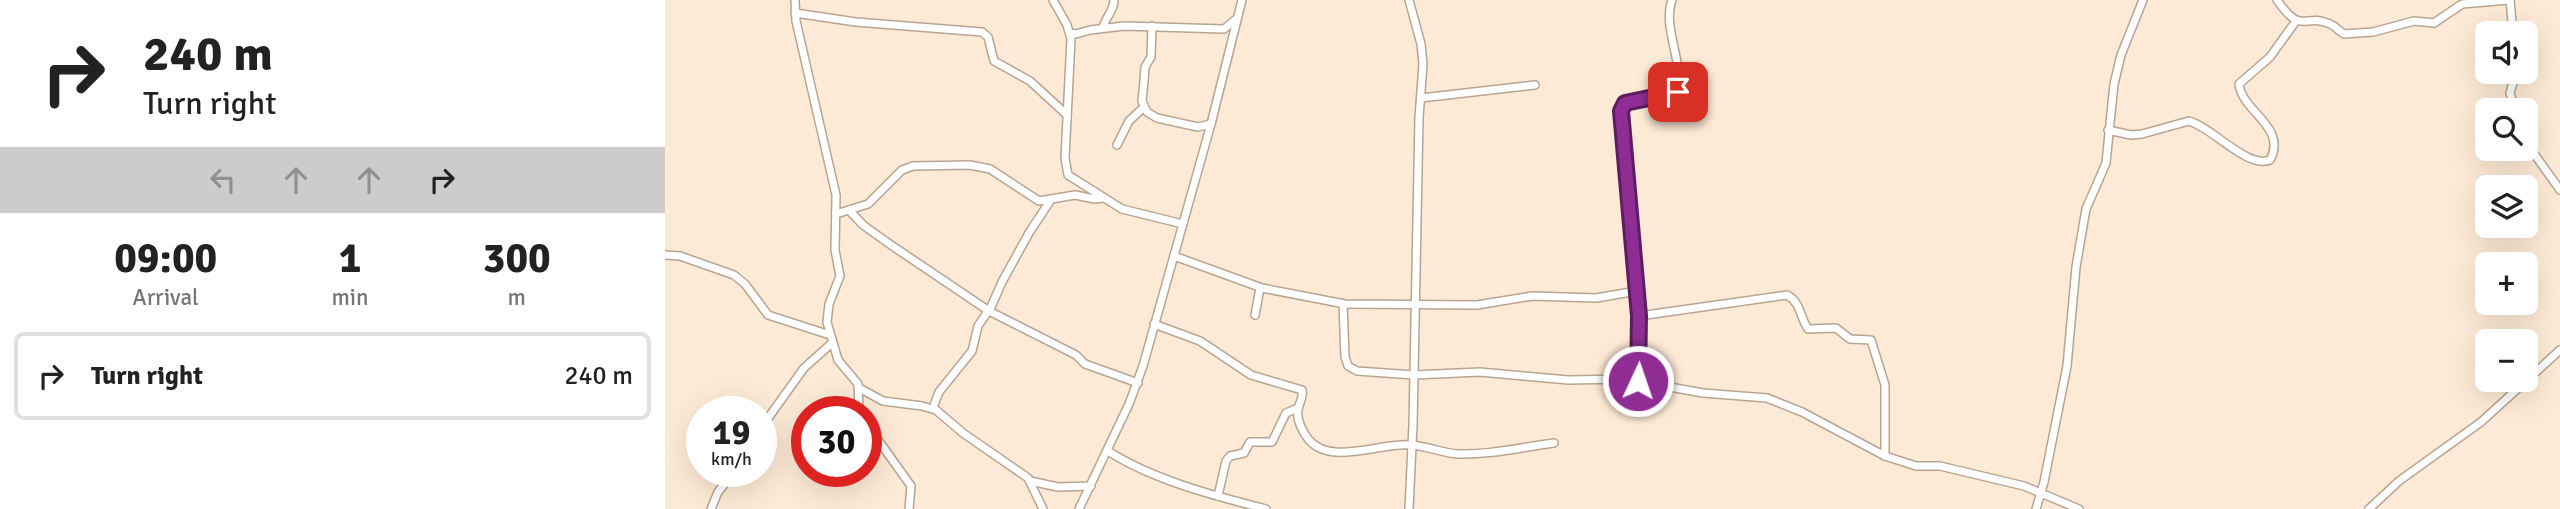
<!DOCTYPE html>
<html lang="en">
<head>
<meta charset="utf-8">
<style>
  body { margin:0; font-family:Signika,sans-serif; background:#f6f6f6; color:#222; height:100vh; display:flex; flex-direction:column; font-size:26px; white-space:nowrap }
  * { box-sizing:border-box; margin:0 }
  p { font-size:23px; color:#767676 }
  .icon { flex:none; width:38px; height:38px; fill:none; stroke:currentColor; stroke-width:2; stroke-linecap:round; stroke-linejoin:round }
  .map { position:relative; flex:1; overflow:hidden }
  .drawer { display:flex; flex-direction:column; background:#fff; width:665px }
  .drawer>* { flex:none }
  .hud { background:#fff; color:#222; overflow:hidden }
  .tools { position:absolute; left:1810px; top:21px; display:grid; gap:14px }
  .tools a { display:grid; place-items:center; width:63px; height:63px; border-radius:10px; background:#fff; box-shadow:0 7px 28px #0002; font-size:35px }
  .speed { position:absolute; left:21px; top:396px; display:flex; gap:14px; font-size:35px; font-weight:700; text-align:center }
  .speed>* { display:grid; place-content:center; width:91px; height:91px; border-radius:50%; background:#fff; box-shadow:0 7px 28px #0002; line-height:1 }
  .speed small { font-size:18px; font-weight:400 }
  .speed .limit { border:10px solid #d22; background:#fff; color:#111 }
  .pin { position:absolute; display:grid; place-items:center; width:60px; height:60px; color:#fff; margin:-30px; border-radius:14px; box-shadow:0 4px 10px #0006 }
  .me { position:absolute; width:77px; margin:-38px; rotate:3deg; stroke-linejoin:round; filter:drop-shadow(0 0 5px #0008) }
  .turn { display:flex; align-items:center; gap:24px; height:147px; padding:0 28px; font-size:32px }
  .turn .icon { width:91px; height:91px; stroke-width:2.5 }
  .turn b { display:block; font-size:49px; line-height:60px }
  .lanes { display:flex; align-items:center; height:66px; padding:0 28px; background:#0003; justify-content:center; gap:35px; direction:ltr }
  .lanes .off { opacity:.35 }
  .eta { display:flex; justify-content:space-evenly; align-items:center; height:119px; text-align:center }
  .eta b { font-size:42px; font-weight:800; line-height:49px }
  ul { padding:0; list-style:none }
  li { display:flex; align-items:center; gap:21px; height:88px; margin:0 14px 10px; padding:0 14px; border:4px solid #e0e0e0; border-radius:10px }
  li div { flex:1 }
  li b { display:block; font-size:26px }
  li em { font-style:normal }
  main { display:flex; flex:1; min-height:0 }
  .map>svg:first-child { display:block }
</style>
</head>
<body>
<main>
<section class="drawer">
<div class="hud">
<div class="turn"><svg class="icon" aria-label="right" viewBox="0 0 24 24"><path d="M7 20v-9h11M14 6l5 5-5 5"/></svg><div><b>240 m</b>Turn right</div></div>
<div class="lanes"><svg class="icon off" aria-label="left" viewBox="0 0 24 24"><path d="M17 20v-9H6M10 6l-5 5 5 5"/></svg><svg class="icon off" aria-label="ahead" viewBox="0 0 24 24"><path d="M12 20V5M6 11l6-6 6 6"/></svg><svg class="icon off" aria-label="ahead" viewBox="0 0 24 24"><path d="M12 20V5M6 11l6-6 6 6"/></svg><svg class="icon" aria-label="right" viewBox="0 0 24 24"><path d="M7 20v-9h11M14 6l5 5-5 5"/></svg></div>
</div>
<div class="eta">
<div><b>09:00</b><p>Arrival</p></div>
<div><b>1</b><p>min</p></div>
<div><b>300</b><p>m</p></div>
</div>
<ul>
<li><svg class="icon" aria-label="right" viewBox="0 0 24 24"><path d="M7 20v-9h11M14 6l5 5-5 5"/></svg><div><b>Turn right</b></div><em>240 m</em></li>
</ul>
</section>
<div class="map">
<svg width="1895" height="509" viewBox="0 0 1895 509">
  <rect width="100%" height="100%" fill="#fdead6"/>
  <g fill="none" stroke-linecap="round" stroke-linejoin="round">
    <defs>
      <g id="minor">
        <path d="M130,0L131,21L171,195L170,250L175,276L164,304L162,322L173,360L193,384L194,411"/>
        <path d="M388,0L402,25L406,39L400,158L403,175L457,209L518,224"/>
        <path d="M1612,0C1638,37 1638,12 1665,24C1670,26 1674,31 1679,34L1708,32L1749,21L1769,23L1797,4L1844,0"/>
        <path d="M1845,0L1848,33"/>
        <path d="M130,13L191,22L317,32L323,37L329,61L365,81L402,115"/>
        <path d="M487,26L486,57L480,67L479,81L477,101L482,112L492,118L533,127L546,124"/>
        <path d="M438,28C440,17 449,12 449,0"/>
        <path d="M405,33L411,34L425,30L459,26L559,29L570,20"/>
        <path d="M756,98L870,85"/>
        <path d="M1850,110L1845,93L1851,72"/>
        <path d="M1443,130L1466,135L1477,134L1524,121C1547,127 1582,169 1605,160C1623,127 1577,112 1574,84L1605,57L1631,21"/>
        <path d="M1860,141L1895,190"/>
        <path d="M452,145L464,121L479,107"/>
        <path d="M184,210L198,225L226,245L324,311L411,355L420,364L473,383"/>
        <path d="M171,214L203,204L237,170L248,166L305,165L325,169L374,201L410,195L430,199L438,198"/>
        <path d="M0,255L15,256L69,275L80,284L103,315L165,335"/>
        <path d="M509,256L597,288L680,304L812,305L867,296L931,298L972,291"/>
        <path d="M678,304L680,357L683,366L692,371L749,375L815,372L903,380L961,379L1038,393L1102,398L1137,412L1220,456L1251,466H1275L1359,486L1414,509"/>
        <path d="M590,315L595,288"/>
        <path d="M974,316L1122,295C1136,302 1135,318 1143,329L1171,328L1185,339L1206,340L1220,385V456"/>
        <path d="M489,324L535,341L586,375L637,390C639,398 634,402 633,410C631,419 638,433 644,440C666,466 716,442 746,445C762,446 777,453 793,454C825,455 857,447 889,443"/>
        <path d="M973,381L974,316L956,111L960,103L1013,92C1019,64 997,26 1007,0"/>
        <path d="M194,388L218,401L257,406L271,410L298,433L363,478L378,509"/>
        <path d="M268,408L274,392L307,351L313,326L326,307L337,282L364,233L385,201"/>
        <path d="M201,423L246,486L244,509"/>
        <path d="M96,428L139,368L167,343"/>
        <path d="M443,451C488,480 550,496 601,509"/>
        <path d="M365,481L393,487L426,486"/>
        <path d="M553,496L561,461L565,456L579,453L585,442H607L621,413L633,408"/>
        <path d="M46,509L53,492L70,471"/>
        <path d="M414,509L464,404L478,366L546,124L577,0"/>
        <path d="M744,509L748,425L754,118L758,64L756,44L744,0"/>
        <path d="M1371,509L1379,482L1402,366L1411,267L1421,209L1441,163L1449,84L1456,55L1478,0"/>
        <path d="M1704,509L1734,481L1816,422L1895,350"/>
      </g>
    </defs>
    <use href="#minor" stroke="#b6a592" stroke-width="10"/>
    <use href="#minor" stroke="#fff" stroke-width="7"/>
  </g>
  <g fill="none" stroke-linecap="round" stroke-linejoin="round">
    <defs>
      <path id="route" d="M973,381L974,316L956,111L960,103L1013,92"/>
    </defs>
    <use href="#route" stroke="#5e1d60" stroke-width="18"/>
    <use href="#route" stroke="#902d94" stroke-width="12"/>
  </g>
</svg>
<div class="tools">
<a><svg class="icon" aria-label="sound" viewBox="0 0 24 24"><path d="M4 9h4l5-4v14l-5-4H4zM17 9q2 3 0 6"/></svg></a>
<a><svg class="icon" aria-label="search" viewBox="0 0 24 24"><circle cx="10" cy="10" r="6"/><path d="M15 15l6 6"/></svg></a>
<a><svg class="icon" aria-label="layers" viewBox="0 0 24 24"><path d="M12 4l9 5-9 5-9-5zM3 14l9 5 9-5"/></svg></a>
<a>+</a>
<a>−</a>
</div>
<div class="speed"><div>19<small>km/h</small></div><div class="limit">30</div></div>
<div class="pin" style="left:1013px;top:92px;background:#d93025"><svg class="icon" aria-label="arrive" viewBox="0 0 24 24"><path d="M6 21V4h12l-3 4 3 4H6"/></svg></div>
<svg class="me" style="left:973px;top:381px" viewBox="-20 -20 40 40"><circle r="17" fill="#902d94" stroke="#fff" stroke-width="3"/><path d="M0-11L8 9 0 5-8 9z" fill="#fff"/></svg>
</div>
</main>
</body>
</html>
